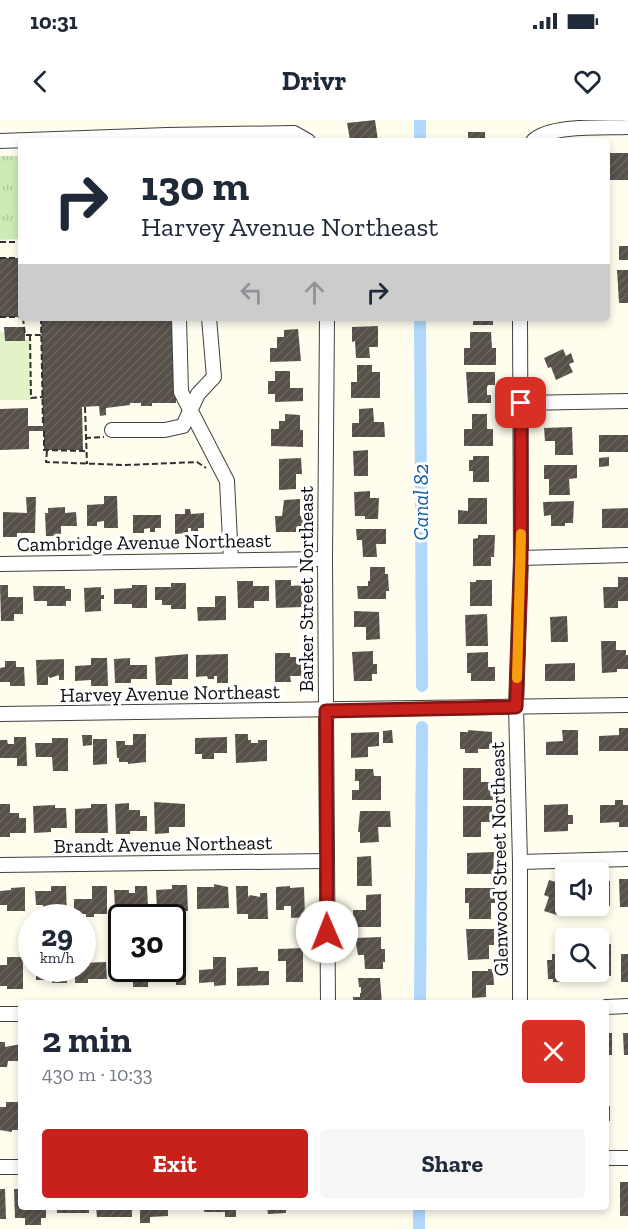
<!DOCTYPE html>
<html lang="en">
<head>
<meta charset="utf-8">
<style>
  body { margin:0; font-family:"Zilla Slab",serif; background:#f6f6f7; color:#1f2937; height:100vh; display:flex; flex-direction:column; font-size:22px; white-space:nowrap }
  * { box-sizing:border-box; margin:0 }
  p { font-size:20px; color:#747a83 }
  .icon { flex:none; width:33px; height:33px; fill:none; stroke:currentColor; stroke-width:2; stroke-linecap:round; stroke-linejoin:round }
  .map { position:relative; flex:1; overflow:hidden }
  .panel { position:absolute; left:18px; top:880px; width:591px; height:210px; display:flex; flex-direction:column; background:#fff; border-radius:6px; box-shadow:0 3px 9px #0003 }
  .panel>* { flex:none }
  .top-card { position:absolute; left:18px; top:18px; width:592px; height:183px; border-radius:6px; box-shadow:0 3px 9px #0003; background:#fff; color:#1f2937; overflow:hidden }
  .tools { position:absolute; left:555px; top:742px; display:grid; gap:12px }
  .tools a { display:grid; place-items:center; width:54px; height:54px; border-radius:6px; background:#fff; box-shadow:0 3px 9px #0003; font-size:30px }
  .speed { position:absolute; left:18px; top:784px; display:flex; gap:12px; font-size:30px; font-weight:700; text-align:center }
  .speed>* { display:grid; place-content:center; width:78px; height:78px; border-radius:50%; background:#fff; box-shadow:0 3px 9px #0003; line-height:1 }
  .speed small { font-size:15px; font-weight:400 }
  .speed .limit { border:3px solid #111; border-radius:9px; background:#fff; color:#111 }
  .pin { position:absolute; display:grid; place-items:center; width:51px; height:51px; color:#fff; margin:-26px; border-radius:12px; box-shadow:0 3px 9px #0006 }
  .me { position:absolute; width:66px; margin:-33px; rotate:359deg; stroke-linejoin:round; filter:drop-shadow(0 0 4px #0008) }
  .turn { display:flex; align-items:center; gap:21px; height:126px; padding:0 24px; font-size:27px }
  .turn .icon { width:78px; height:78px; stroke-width:2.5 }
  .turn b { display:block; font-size:42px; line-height:51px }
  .lanes { display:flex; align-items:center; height:57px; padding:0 24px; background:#0003; justify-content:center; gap:30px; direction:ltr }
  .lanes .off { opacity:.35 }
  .round { display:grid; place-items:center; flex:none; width:63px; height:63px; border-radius:6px; background:#f6f6f7 }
  .headline { display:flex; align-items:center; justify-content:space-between; height:102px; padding:0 24px }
  h1 { font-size:36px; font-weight:800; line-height:45px }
  .cta { display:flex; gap:12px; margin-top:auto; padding:12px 24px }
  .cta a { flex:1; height:69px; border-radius:6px; background:#c8211c; color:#fff; font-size:24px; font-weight:800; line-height:69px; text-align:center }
  .cta a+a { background:#f6f6f7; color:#1f2937 }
  .status { display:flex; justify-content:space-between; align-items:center; height:42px; padding:0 30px; background:#fff; direction:ltr }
  .status svg { height:16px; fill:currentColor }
  header { display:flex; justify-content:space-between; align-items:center; height:78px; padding:0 24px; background:#fff; font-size:27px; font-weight:800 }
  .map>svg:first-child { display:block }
</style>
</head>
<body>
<div class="status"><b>10:31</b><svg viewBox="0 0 49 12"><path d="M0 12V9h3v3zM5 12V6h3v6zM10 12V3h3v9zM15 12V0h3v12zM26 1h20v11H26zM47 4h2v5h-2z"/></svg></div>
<header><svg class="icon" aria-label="back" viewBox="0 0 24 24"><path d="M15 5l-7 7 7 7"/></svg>Drivr<svg class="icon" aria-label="heart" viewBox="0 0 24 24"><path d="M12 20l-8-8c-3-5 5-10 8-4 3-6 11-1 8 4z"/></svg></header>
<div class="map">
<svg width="628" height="1109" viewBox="0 0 628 1109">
  <defs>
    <pattern id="park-tufts" width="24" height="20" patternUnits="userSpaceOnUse" patternTransform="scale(1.5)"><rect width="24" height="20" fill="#cdecb5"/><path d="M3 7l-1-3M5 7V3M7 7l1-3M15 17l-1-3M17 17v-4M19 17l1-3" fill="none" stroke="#afc99a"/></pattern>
    <pattern id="building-hatch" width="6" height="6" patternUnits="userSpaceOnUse" patternTransform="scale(1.5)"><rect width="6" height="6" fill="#575049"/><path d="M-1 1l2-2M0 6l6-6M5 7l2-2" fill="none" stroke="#6a655f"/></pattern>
  </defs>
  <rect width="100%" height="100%" fill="#fffdee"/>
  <path fill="url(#park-tufts)" d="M0,36H21V119L0,120Z"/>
  <path fill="#e1f3c7" d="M0,212H4L5,221H25V218H30L31,280H0Z"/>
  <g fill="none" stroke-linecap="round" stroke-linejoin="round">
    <g stroke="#afd8fa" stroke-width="12">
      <path d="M420,0V21"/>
      <path d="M420,198L422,566"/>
      <path d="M420,884L422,607"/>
      <path d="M419,1109V1088"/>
    </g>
  </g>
  <g fill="url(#building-hatch)">
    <path d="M375,0L378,21H359L358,19L350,20L347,3Z"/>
    <rect x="468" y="12" width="17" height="9"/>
    <rect x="608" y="33" width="20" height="27"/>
    <rect x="619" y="126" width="9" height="14"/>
    <rect x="0" y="138" width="21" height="59"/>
    <path d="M617,150H628V183H619Z"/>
    <path d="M41,198H175L174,268H176V283H152V286H141V283H130V285L106,288V295L100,296L99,286L82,287L83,330H44V311H29V329L0,330V289L28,288V306H43Z"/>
    <rect x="473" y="198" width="20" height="7"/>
    <path d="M378,206V227H369L370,238H356L355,221L352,222V207Z"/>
    <path d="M4,207H25V221H5Z"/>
    <path d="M298,209L301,241L270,242V228H277V217H284V210Z"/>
    <path d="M470,212H491L492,228H496V245H464V228H470Z"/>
    <path d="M563,229L566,236L571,233L574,242L569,244L573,252L556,260L551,247L548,248L544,238Z"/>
    <path d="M357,245H372V252H380V278H351V262H357Z"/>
    <path d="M275,251H290V268H303V281L275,282V274H268V261H275Z"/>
    <path d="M466,252H495V265H488L487,267V275H491V283H468Z"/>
    <path d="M373,288L374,302H384L385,317H352V303H359V289Z"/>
    <path d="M285,294L300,295V310H303V327L271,326V309H279V301H285Z"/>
    <path d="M472,294H487V309H493V326H464V309H472Z"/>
    <path d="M572,307L573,335H555V321H545L544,308Z"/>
    <rect x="599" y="315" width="29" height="17"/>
    <path d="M368,330V356H354L353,331Z"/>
    <path d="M473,336H489V362H473V351H469V340H473Z"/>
    <path d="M609,337V346L599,347V338Z"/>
    <path d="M301,338L302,354H296V369L279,370V339Z"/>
    <path d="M544,345H577V358L569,359L570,375H549V359H544Z"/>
    <path d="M370,371V378H379L378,399H365V396H355L354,372Z"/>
    <path d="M104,376H117L118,408H104V401L97,402V406H87V385L104,384Z"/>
    <path d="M26,377H36L35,413H17V417H3V392L27,393Z"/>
    <path d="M468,378H487V404H458V390L468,391Z"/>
    <path d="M300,379V396H305V412H276L275,396H282L284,380Z"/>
    <path d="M574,381L573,403H565V406H551V395L544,396L543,382Z"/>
    <path d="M65,387V393L76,392L77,406H61V416H46L45,393H48V388Z"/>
    <path d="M628,388V408H602V389Z"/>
    <path d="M185,389H190L191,394L204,393V408H198V411H191V408H188V413L175,414V394H185Z"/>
    <path d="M133,395H161V408H155V412H150V408L144,409V413H133Z"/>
    <path d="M356,409H386V424H376L377,437H363L362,420H357Z"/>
    <path d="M478,415H495L494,437H491V446H473V419L478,418Z"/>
    <path d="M370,447H385V454H388L389,471H386V479H358L357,466H368V461H370Z"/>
    <path d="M618,457H628V481H618V488H604L603,467H618Z"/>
    <path d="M275,460H291V466L305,465V480H302V487L276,488Z"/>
    <path d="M476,460H492V486H470V462H476Z"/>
    <path d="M237,461H253V466H269V481H254V488H238Z"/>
    <path d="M171,463H186V489H171V485H162V480H155V467H171Z"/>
    <path d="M0,465H8V477H23V494H14V501H1Z"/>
    <path d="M132,465H147V488H132V484H114V469L132,468Z"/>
    <path d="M33,466H65V469H71V481H66V486H47V481H34Z"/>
    <path d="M101,467V475H104V479H101V491L85,492L84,468Z"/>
    <path d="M215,476H226V500L198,501L197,487H215Z"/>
    <path d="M354,491L379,492L380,519L366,520V507H354Z"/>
    <path d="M487,494L488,526H466L465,495Z"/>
    <path d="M567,496L568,522H551L550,497Z"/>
    <path d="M601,521H616V530H626V535H628V549H617V552L602,553Z"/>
    <path d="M373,531V544H377V554H372V561H354L352,532Z"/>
    <path d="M488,532V547H495V561H471V553H467V533Z"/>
    <path d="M275,533H290V537H303L305,556H290L291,562H275Z"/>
    <path d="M188,534V559H172V565H156L155,537Z"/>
    <path d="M228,534V563H217V556H214V559H208L207,556L196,557V535Z"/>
    <path d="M91,538H107L108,566H91V560L75,561V546L91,545Z"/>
    <path d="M130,538V545H147V559H131V563H115L114,539Z"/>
    <path d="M64,539V560H59V555L50,558L48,556V565H37L36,540Z"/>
    <path d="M5,541H16V547H24L25,566H10V562H0V548L5,547Z"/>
    <path d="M575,543V561H545V544Z"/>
    <path d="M619,608H628V631H599V616L619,615Z"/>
    <path d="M392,610L393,623H383V611Z"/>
    <path d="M468,610L492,612V629H478V633H465V629H460V612H468Z"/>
    <path d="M562,610H578V635H546V622L563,621Z"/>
    <path d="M379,612V626L368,627V637L351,638V613Z"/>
    <path d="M133,614H146V642L128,644V642H119V638H117L116,621H125V625H133Z"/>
    <path d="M235,614H248V620H251V623H258V620H267V641L236,643Z"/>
    <path d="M82,615H92V625L83,626Z"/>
    <path d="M14,617H26L27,646H17V638H0V620H7L8,624H14Z"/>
    <path d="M227,617V633H214V639H202V634H195V618Z"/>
    <path d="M52,618H68V651H53L52,637H36L35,623H52Z"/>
    <path d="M93,619H107V644L93,645Z"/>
    <path d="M463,648H481V662H492L493,680H463Z"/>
    <path d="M355,649H373L374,656H381V680H352V670H359V661H355Z"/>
    <path d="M615,680H623V685H628V707H619V702L600,703V685H615Z"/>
    <path d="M154,682L185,684V707H169V713L155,714Z"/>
    <path d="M129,683V690H140V696H147V711H130V714H116L115,684Z"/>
    <path d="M0,684H10V693H19V698H26V713H10V717H0Z"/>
    <path d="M91,684H107L108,713H75V689L91,688Z"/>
    <path d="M568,684V695H573V704H568V711L544,712V685Z"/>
    <path d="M55,685V688H66L67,708H51V712L34,713L33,686Z"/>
    <path d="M463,686H492V702H481V717H463Z"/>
    <path d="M360,691H390L391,707H378L379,722L360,723V712H358Z"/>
    <path d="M494,732L493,754H467V733Z"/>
    <path d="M371,736L372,766H357V737Z"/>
    <path d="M619,759H628V787H620Z"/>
    <path d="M549,760L566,765V778L563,777L557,795L544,791L549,777L544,775Z"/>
    <path d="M599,761H610V786H598Z"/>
    <path d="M214,764L228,767L229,788L197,789V767H214Z"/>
    <path d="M172,765H187L188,791H157L156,770L172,769Z"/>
    <path d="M51,766H66L67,798H52V790H43V785H36L35,771H51Z"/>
    <path d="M92,766H107V794H94V797H86V794H74V779H92Z"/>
    <path d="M135,766H147L148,788H115L114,770H129V773H135Z"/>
    <path d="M236,766H248V777L250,775L260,777V773H267L268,799H248V794H237Z"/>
    <path d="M290,766V768L304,767L305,797L291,798V786H284V790H276V767Z"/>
    <path d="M25,767V791H7V785H0V771L11,770V768Z"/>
    <path d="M465,768H495V783H491V799H469V783H465Z"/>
    <path d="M381,774V807H353V790H366V775Z"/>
    <path d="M466,809H494V825H489V839L468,840Z"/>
    <path d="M381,817V829H385V842H383V849H365L364,835H358L355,818Z"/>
    <path d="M611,824V856H597L598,825Z"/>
    <path d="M303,828V862H286V841H278V829Z"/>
    <path d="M552,834H563L566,852H572V859H562V862H553V859H548L547,840H552Z"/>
    <rect x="621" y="834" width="7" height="28"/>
    <path d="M7,837H23V869H7V866H0V845H7Z"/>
    <path d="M213,837H226V865L214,866V862L199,863V850L213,849Z"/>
    <path d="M172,840H186V865H176V856H157V849H172Z"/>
    <path d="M106,842L107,859H88V863H75V849H82V843Z"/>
    <path d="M258,847V851H269V865L237,866V848Z"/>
    <path d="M36,849H66L67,863H52V860H36Z"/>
    <path d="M120,849H148V867H133V860H120Z"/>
    <path d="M488,849H493L494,865H486V877L472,878V851H488Z"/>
    <path d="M358,858H380L382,884H353V877H360V873H361V867H359Z"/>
    <rect x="606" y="913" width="6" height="22"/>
    <path d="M623,913H628V935H624Z"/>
    <path d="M0,922H5V927L21,924V941H8L7,947H0Z"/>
    <path d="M6,982H18V986H21V1010H12V1012L0,1010V987H6Z"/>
    <rect x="606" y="986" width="4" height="15"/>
    <rect x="620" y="1062" width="8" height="34"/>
    <path d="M0,1069H5L6,1099H0Z"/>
    <path d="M14,1069H21V1088H46V1098H41V1105H25V1098H15Z"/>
    <rect x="57" y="1088" width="32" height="5"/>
    <path d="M96,1088H132V1097H97Z"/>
    <path d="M140,1088H168V1096L150,1097V1103H140Z"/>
    <path d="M204,1088H236V1097H225V1092H204Z"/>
    <path d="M267,1088H286V1093L268,1094Z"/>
  </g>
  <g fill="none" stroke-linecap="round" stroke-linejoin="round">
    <defs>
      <g id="minor">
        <path d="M0,21L167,15L294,13L308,21"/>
        <path d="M533,21C551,4 604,8 628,7"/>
        <path d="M179,198L181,272L227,361L231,440"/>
        <path d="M327,198L325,439L328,884"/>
        <path d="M521,283L628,281"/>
        <path d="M112,310H165L183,306L198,274L214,257L209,198"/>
        <path d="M521,438L628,435"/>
        <path d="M0,444L325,439"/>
        <path d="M0,594L628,585"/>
        <path d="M520,742L628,739"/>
        <path d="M0,745L327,741"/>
        <path d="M520,884V742L516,587L521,438L520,198"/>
        <path d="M606,887L628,886"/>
        <path d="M0,894H21"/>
        <path d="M606,1038H628"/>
        <path d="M0,1047H21"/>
      </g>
    </defs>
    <use href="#minor" stroke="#414141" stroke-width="16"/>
    <g stroke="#303030" stroke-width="2" stroke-dasharray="6 3" stroke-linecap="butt">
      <path d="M0,122H21"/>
      <path d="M0,138H21"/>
      <path d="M0,197H21"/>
      <path d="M23,198L25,215H41"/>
      <path d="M41,198L43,306"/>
      <path d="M30,215L31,278L43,277"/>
      <path d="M85,287L87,344"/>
      <path d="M44,311V330L85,331"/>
      <path d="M85,318L104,317"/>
      <path d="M47,331L46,342L125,345L197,342L206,348"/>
    </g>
    <use href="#minor" stroke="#fff" stroke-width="14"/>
  </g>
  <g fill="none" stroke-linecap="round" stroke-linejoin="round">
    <defs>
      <path id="route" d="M327,812L326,591L516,587L521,438V283"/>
    </defs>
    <use href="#route" stroke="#821512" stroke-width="15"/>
    <use href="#route" stroke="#c8211c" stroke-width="10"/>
    <path stroke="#f59e0b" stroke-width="10" d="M517,558L521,414"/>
  </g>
  <g text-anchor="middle" stroke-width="6" stroke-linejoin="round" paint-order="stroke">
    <g font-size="20" fill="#0e0e0e" stroke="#fff">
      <text transform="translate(144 422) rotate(-1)" y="7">Cambridge Avenue Northeast</text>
      <text transform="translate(306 469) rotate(-90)" y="7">Barker Street Northeast</text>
      <text transform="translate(170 573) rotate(-1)" y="7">Harvey Avenue Northeast</text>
      <text transform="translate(163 724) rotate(-1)" y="7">Brandt Avenue Northeast</text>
      <text transform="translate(499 739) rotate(-91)" y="7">Glenwood Street Northeast</text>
    </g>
    <g font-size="21" font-style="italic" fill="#0e59a9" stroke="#fff">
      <text transform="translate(421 382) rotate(-90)" y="7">Canal 82</text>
    </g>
  </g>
</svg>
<div class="tools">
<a><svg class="icon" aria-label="sound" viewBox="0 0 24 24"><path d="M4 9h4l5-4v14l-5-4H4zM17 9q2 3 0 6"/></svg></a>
<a><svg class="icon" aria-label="search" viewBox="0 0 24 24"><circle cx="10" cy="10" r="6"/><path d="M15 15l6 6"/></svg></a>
</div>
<div class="speed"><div>29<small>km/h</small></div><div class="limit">30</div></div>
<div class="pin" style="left:521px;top:283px;background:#d93025"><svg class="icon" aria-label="arrive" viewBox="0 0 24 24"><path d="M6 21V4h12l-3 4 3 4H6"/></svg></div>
<svg class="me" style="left:327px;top:812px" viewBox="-20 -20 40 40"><circle r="19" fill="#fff"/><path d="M0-13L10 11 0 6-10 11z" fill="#c8211c"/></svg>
<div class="top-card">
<div class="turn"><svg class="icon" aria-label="right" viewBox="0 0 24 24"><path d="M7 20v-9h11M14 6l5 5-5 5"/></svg><div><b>130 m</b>Harvey Avenue Northeast</div></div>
<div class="lanes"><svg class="icon off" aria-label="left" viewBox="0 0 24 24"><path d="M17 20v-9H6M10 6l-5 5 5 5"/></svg><svg class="icon off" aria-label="ahead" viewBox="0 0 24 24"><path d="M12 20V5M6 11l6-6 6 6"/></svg><svg class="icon" aria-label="right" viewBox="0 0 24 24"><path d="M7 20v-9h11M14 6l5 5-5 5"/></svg></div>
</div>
<section class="panel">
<div class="headline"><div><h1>2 min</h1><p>430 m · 10:33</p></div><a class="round" style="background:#d93025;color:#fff"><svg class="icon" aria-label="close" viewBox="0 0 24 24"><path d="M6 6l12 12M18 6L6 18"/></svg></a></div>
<div class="cta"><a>Exit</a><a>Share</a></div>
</section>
</div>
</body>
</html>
